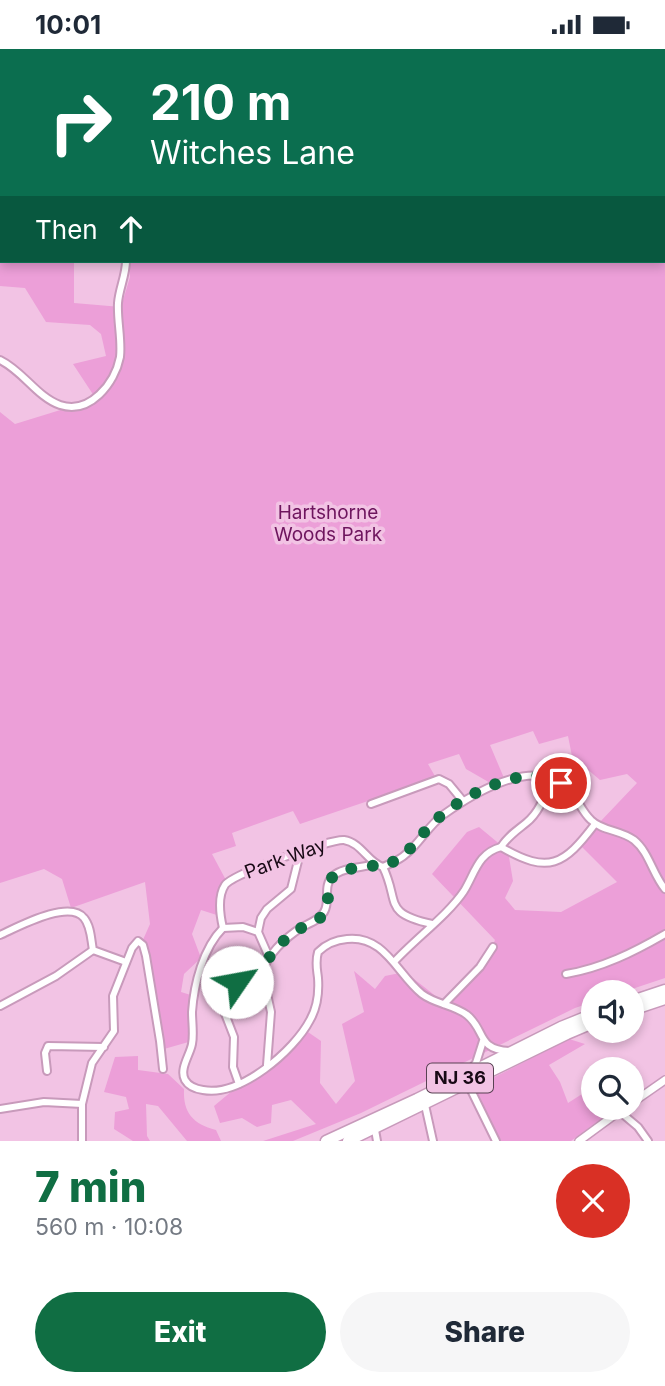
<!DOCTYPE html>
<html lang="en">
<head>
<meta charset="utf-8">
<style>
  body { margin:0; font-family:Inter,sans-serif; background:#f6f6f7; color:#1f2937; height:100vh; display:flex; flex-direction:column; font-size:26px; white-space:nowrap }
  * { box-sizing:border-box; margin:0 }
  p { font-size:23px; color:#747a83 }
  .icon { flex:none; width:38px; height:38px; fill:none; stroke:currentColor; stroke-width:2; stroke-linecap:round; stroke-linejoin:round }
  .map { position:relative; height:1092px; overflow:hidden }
  .panel { display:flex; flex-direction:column; background:#fff; flex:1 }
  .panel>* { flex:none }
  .guide { position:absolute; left:0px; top:0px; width:665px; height:214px; box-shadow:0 4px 10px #0003; background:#0b6e4f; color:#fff; overflow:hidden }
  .buttons { position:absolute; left:581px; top:931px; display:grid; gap:14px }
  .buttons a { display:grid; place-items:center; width:63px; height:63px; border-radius:50%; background:#fff; box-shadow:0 4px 10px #0003; font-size:35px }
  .pin { position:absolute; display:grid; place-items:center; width:60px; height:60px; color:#fff; margin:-30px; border:4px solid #fff; border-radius:50%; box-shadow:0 2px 7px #0007 }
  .me { position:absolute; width:77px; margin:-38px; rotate:57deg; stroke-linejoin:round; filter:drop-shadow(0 0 5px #0008) }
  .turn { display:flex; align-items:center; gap:24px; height:147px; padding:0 35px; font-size:32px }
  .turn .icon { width:91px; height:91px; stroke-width:2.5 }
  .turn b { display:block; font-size:49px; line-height:60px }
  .then { display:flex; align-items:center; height:66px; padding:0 35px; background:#0003; gap:14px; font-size:26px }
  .round { display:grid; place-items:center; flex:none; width:74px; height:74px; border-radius:37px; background:#f6f6f7 }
  .head { display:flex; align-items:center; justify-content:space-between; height:119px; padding:0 35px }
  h1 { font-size:42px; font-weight:800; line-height:52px; color:#106e43 }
  .primary-button { display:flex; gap:14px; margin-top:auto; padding:14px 35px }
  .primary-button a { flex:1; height:80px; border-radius:42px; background:#106e43; color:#fff; font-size:28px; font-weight:800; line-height:80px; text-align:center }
  .primary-button a+a { background:#f6f6f7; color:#1f2937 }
  .status { display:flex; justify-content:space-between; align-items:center; height:49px; padding:0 35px; background:#fff; direction:ltr }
  .status svg { height:19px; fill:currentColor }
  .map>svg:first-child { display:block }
</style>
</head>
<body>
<div class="status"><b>10:01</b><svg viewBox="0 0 49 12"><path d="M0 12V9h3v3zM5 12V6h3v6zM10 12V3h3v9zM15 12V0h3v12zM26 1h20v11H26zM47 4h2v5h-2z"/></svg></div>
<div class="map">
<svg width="665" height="1092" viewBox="0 0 665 1092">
  <rect width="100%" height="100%" fill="#f2c3e4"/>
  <g fill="#ec9fd8">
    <path d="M223,0H665V929L623,943H593V953L575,959L361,1064L293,1092H263L316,1075L291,1051L272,1056L271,1074L257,1078L242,1069L220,1074L214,1057L305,981L321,992L320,1034L336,1055L355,1032L342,975L364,963L354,922L375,940L385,927L405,923L442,952L483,917L495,891L432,825L467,783L479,778L508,802L513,832L505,849L515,861L561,863L617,833L579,795L637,734L627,725L600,731L572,707L568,687L539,695L533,682L490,696L504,729L492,735L466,720L459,705L428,715L436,729L300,775L293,762L232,784L236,797L212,805L227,833L223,868L201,861L192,885L201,909L184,925L181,943L194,947L192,992L164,1000L142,893L150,875L145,833L71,859L62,830L44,820L0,834V363L15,375L96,350L73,315L106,307L101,285L90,276L46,273L25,239L0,237V190L2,212H74V254L121,258L130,228L129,212H663V2H222Z"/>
    <path d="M569,990L585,995L549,1016L560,1033L568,1054L593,1038V1059H616L571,1092H501L477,1043V1037Z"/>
    <path d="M138,1007V1021L168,1025L184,1040C183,1064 193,1075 216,1081L221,1092H187L158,1057L146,1055L147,1087L150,1092H133L114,1080L115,1063L129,1060L126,1048L104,1043L115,1008Z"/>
  </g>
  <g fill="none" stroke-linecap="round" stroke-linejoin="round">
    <defs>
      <g id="minor">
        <path d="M474,0L476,2"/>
        <path d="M227,2L229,0"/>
        <path d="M0,111H2"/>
        <path d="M0,311C23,322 37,348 60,356C90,366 115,334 120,308C122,290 117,272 118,254C119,240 126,226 126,212"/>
        <path d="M371,755L439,730L449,735L463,752"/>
        <path d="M501,798C508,787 516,782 526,774C540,763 546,746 550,729"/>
        <path d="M383,818C391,814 400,811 406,805C420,794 428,777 443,766C471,746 531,708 565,737C577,746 580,761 591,771C602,782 621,781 634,791C649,803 653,826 665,840"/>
        <path d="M223,879C220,866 217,848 225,836C232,825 330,790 344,791C362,794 367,813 383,818C400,853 382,864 432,875"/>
        <path d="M258,883L243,878L223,879C203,899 194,935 192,963C192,974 194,985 192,995C190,1006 179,1020 185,1031C189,1038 196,1040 203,1041C240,1048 294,1002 310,971C317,959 319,943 318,929C317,920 315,913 318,903C326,895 335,891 347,890C385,886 397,925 422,945C435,955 454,956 467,966C486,981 476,1000 509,1002"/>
        <path d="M0,886C18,878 69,850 84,869C91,877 91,891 93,901L126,913"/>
        <path d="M269,908L258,883L261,869L267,860L291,840L300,804"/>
        <path d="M394,913C415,890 448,866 464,842C475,824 478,804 501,798C549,826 564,816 595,775"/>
        <path d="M262,922C270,903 285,889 302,878C310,874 319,871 324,863C331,852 322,837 333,827C343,818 362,819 375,815"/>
        <path d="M262,922L271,963L267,1016"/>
        <path d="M566,925C602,919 634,903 665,885"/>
        <path d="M444,955L480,918L493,898"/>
        <path d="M0,957L56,927L93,901"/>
        <path d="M47,1022L45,1004L48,997L104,998"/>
        <path d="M469,1022L476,1014L483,992"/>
        <path d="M239,1035L233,1018L234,988L222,957V950L226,942L237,933L262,922"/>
        <path d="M468,1035L496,1092"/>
        <path d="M425,1056L433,1092"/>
        <path d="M0,1060L44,1053L82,1055"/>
        <path d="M619,1062L638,1078L648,1092"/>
        <path d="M375,1081L377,1092"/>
        <path d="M82,1092V1055L92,1014L114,982L113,947L132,899L138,892L143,896L146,907L160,992L163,1020"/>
      </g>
      <g id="tertiary">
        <path d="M632,1054L665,1031"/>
        <path d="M579,1092L624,1059"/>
      </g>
      <g id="trunk">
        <path d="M632,952L665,941"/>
        <path d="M632,961L665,950"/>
        <path d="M326,1092L417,1050L561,978L593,965"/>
        <path d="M348,1092L567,985L593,974"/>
      </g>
    </defs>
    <use href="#minor" stroke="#c89abb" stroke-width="10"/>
    <use href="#tertiary" stroke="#c89abb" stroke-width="10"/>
    <use href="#trunk" stroke="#c89abb" stroke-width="13"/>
    <use href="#minor" stroke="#fff" stroke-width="6"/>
    <use href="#tertiary" stroke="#fff" stroke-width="7"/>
    <use href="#trunk" stroke="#fff" stroke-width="10"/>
  </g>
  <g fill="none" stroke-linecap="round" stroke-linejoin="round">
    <path stroke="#106e43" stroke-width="12" stroke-dasharray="0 21.6" d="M237,933L262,922C270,903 285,888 303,878C309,874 317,872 322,867C338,848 311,826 356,819C366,818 373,815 383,818C412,804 411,796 432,775C455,751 506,724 540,727C547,728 555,731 561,734"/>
  </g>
  <g text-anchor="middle" stroke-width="7" stroke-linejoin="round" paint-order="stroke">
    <rect fill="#f2c3e4" stroke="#594153" stroke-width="2" x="427" y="1014.5" width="66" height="29" rx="5"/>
    <g font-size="18" font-weight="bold" fill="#180915">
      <text x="460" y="1035">NJ 36</text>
    </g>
    <g font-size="19" fill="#6e155e" stroke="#f2c3e4">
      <text x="328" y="470">Hartshorne<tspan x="328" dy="22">Woods Park</tspan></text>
    </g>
    <g font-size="19" fill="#180915" stroke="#f2c3e4">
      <text transform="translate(285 809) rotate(-20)" y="7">Park Way</text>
    </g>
  </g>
</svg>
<div class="buttons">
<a><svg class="icon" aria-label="sound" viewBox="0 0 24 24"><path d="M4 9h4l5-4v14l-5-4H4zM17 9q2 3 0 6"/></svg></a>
<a><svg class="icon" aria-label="search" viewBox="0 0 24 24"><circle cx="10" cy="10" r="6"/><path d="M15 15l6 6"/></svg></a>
</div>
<div class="pin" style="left:561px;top:734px;background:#d93025"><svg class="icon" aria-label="arrive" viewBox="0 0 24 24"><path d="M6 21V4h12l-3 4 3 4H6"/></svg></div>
<svg class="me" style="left:237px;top:933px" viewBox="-20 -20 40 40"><circle r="19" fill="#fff"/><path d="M0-13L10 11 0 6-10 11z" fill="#106e43"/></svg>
<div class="guide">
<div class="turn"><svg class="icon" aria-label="right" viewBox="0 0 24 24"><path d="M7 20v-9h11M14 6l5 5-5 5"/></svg><div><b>210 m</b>Witches Lane</div></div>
<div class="then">Then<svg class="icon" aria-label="ahead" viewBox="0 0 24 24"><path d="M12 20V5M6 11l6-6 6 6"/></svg></div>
</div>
</div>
<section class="panel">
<div class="head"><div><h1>7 min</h1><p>560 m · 10:08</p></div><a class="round" style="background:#d93025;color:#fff"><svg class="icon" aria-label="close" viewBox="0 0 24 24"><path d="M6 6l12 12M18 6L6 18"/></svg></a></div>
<div class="primary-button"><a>Exit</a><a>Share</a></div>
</section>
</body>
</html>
